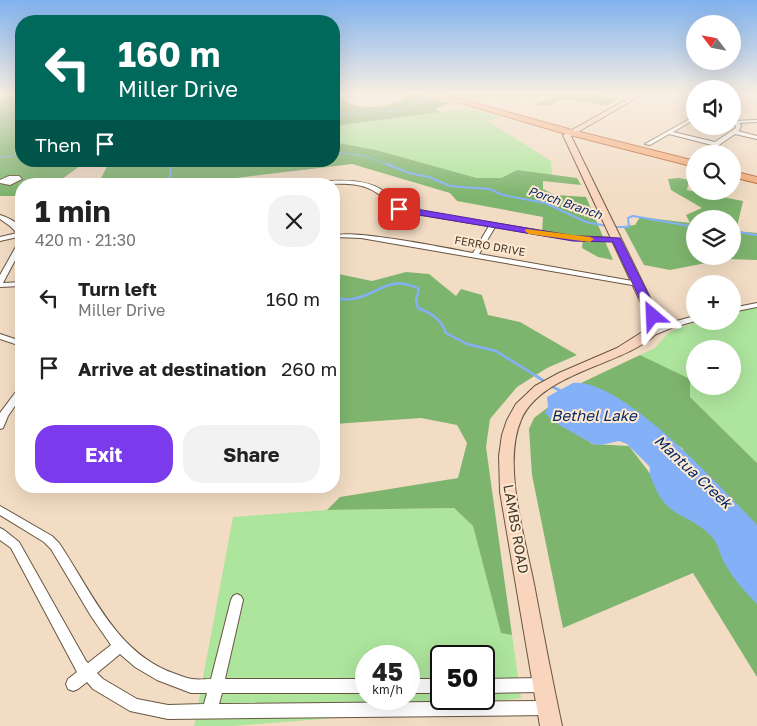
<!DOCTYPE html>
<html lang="en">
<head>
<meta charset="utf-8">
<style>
  body { margin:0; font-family:"Golos Text",sans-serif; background:#f2f2f2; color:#222; height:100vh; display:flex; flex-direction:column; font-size:19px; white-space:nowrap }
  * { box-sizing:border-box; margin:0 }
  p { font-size:16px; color:#767676 }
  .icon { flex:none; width:28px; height:28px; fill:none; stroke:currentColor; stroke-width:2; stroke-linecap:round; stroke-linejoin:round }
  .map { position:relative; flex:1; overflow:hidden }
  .panel { position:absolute; left:15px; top:178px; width:325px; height:315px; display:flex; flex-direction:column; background:#fff; border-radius:20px; box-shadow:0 5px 20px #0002 }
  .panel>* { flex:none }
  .guide { position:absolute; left:15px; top:15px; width:325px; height:152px; border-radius:20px; box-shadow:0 5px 20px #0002; background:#00695c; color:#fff; overflow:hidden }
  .needle { width:32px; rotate:302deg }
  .fabs { position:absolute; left:686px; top:15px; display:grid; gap:10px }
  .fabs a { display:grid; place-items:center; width:55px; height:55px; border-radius:50%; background:#fff; box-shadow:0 5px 20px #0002; font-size:25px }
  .speed { position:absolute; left:355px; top:645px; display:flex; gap:10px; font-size:25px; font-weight:700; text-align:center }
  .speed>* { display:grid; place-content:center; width:65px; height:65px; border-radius:50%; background:#fff; box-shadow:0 5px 20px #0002; line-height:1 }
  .speed small { font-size:12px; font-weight:400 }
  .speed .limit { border:2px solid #111; border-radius:8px; background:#fff; color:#111 }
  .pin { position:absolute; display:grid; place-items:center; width:42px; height:42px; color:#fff; margin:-21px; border-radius:10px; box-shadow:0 2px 8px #0006 }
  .me { position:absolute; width:55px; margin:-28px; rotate:334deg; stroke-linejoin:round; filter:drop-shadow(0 0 4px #0008) }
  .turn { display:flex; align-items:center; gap:18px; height:105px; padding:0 20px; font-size:22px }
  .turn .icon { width:65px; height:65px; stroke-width:2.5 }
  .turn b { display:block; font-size:35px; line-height:42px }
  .then { display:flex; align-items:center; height:48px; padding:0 20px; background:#0003; gap:10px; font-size:19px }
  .round { display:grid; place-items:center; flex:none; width:52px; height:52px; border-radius:20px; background:#f2f2f2 }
  .head { display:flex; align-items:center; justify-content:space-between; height:85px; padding:0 20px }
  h1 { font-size:30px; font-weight:700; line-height:38px }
  .primary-button { display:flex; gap:10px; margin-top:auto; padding:10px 20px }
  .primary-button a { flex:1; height:58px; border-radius:20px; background:#7c3aed; color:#fff; font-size:20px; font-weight:700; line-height:58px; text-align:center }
  .primary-button a+a { background:#f2f2f2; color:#222 }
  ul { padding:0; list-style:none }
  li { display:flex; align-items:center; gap:15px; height:70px; padding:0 20px }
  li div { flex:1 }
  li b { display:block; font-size:19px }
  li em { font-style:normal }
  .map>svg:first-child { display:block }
</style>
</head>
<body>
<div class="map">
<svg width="757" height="726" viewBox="0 0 757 726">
  <rect width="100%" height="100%" fill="#f2dcc4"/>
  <g fill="#ade59d" fill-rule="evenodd">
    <path d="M467,108L501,117L488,121L551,161L552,175L517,170L501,178H477L376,150L334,142V126L338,124Z"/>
    <path d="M757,307V463L690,397L689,379L640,355L655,348L669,332L698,321H732L733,313ZM695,349H732V386H695Z"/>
    <path d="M454,508L473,526L501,633L512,635L521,698L439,710L233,726H194L233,517L327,510ZM366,656H409V699H366ZM441,656H484V699H441Z"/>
  </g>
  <g fill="#7eb56e" fill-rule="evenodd">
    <path d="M6,93H21V161H87L55,184H21V196H0V99Z"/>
    <path d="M416,93L451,103L435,109L440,112L334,126V100C343,100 348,103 357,106C372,110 389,105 403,99V94Z"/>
    <path d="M440,93H570L575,95L587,93L618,99C614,102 609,106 604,105C591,105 578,98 565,100C551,102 552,108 534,104L553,97L543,95L537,98L521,97L509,99L486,97L464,100Z"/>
    <path d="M334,142L376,150L477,178H501L517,170L577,178L581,185L543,181V189L555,195L586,197L613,260L598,257L582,248L583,239L542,233L543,217L457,201L450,193L352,164L228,179L225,184H103L100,180L110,161H334Z"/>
    <path d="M679,178L689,180L687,190L743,201L736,231L757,233V260L727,259L670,270L644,265L623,226L635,225L640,217L690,223L686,215L702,208L671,190L668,179ZM695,219H732V256H695Z"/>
    <path d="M406,272L429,274L456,296L461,289L482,295L488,315L520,322L577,355L547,368L517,387L490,419L486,447L512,635L501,633L473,526L454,508L327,510L340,497L458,478L467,443L457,425L421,418L334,424V273L372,281Z"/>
    <path d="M640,355L690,379V397L757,463V677L693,573L563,628L532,475L529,429L534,418L551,405L592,444L629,446L681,514L683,449L581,383Z"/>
  </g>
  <path fill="#84b0f8" d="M573,383C623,378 723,490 757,525V604C745,592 732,577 724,562C719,552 718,542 710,535C687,512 668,519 654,485C651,478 649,475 650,467L627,444L619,441L601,445L593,444L554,422L545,413L548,407L547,397Z"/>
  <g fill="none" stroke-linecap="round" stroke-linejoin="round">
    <g stroke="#84b0f8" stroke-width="1">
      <path d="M334,112L356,114L375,109L387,112L410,107L411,104L425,102L424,97L433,93"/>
      <path d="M334,152L365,156L390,166"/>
      <path d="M0,157L13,156L21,150"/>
      <path d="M168,161L169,166"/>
    </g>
    <g stroke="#84b0f8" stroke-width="2">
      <path d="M169,164L171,171L169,179L186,184"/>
      <path d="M387,164L409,173L429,177L450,186L489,189L503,195L545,203L586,222L607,226"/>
      <path d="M612,227H629L628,218L633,216L695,227"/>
      <path d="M732,231L757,235"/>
    </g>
    <path stroke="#84b0f8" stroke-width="2.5" d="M334,298C373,307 383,270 419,289L416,300L418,308C431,313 441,319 446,333L467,344L496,351L538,377"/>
    <g stroke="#84b0f8" stroke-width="3">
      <path d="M536,376L544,381"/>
      <path d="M553,387L561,391"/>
    </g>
    <defs>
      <g id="minor">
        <path d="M625,93H634L640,95L638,96Z"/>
        <path d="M695,116V119L673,132L715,142L736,128V126L732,124V121L757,120V122L739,123L741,125L740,129L738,131L757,136V139L735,134L706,154H700L712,145L669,134L650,145L645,144Z"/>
        <path d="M695,156V160L691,163H687V161Z"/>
        <path d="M9,176H19L22,179L10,185L0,183V180Z"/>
        <path d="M329,181C346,180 367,180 382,190C391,197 396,205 406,209L573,236L618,238L619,239L616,241L573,240L495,227L479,254L638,282L642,284L638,286L361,238L336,237L335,236C348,228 451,249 473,253L489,226L403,212C392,208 387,200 377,193C361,181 338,184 319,184Z"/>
        <path d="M300,182L308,184H297Z"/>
        <path d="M0,215C7,217 18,222 21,229C21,230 21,237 21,238L18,237L0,241V237L17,233L10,226L0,219Z"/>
        <path d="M21,241V249L3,283L21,282V286L0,287V275L18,243Z"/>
        <path d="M757,303V307L732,312V308Z"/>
        <path d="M695,316V321L671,328L654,335H648L647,333L665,324Z"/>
        <path d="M0,334L21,341V346L0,339Z"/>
        <path d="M21,388V397L8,416L3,428L0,429V413L18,389Z"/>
        <path d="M0,506L52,536L59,543C91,590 115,652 173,673C179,675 186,678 192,679C198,680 205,679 211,679L231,600L233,596L237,594L241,596L243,600L225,679H366V693H222L219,704L547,701L552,703L554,708L552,713L547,715L168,719L130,711L93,689L87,682L78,689L73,691L68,689L66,684L68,679L77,672L11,548L0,540V528L4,530L19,542L86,661L88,663L111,645L91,616L51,549L44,542L0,515ZM120,654L135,667L157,680L191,693H207L204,704L168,705L137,699L103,679L97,673Z"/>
        <path d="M543,678L548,680L550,685L548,690L543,692L484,693V679Z"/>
        <rect x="409" y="679" width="32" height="14"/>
      </g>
      <path id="secondary" d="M638,93H645L571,136L659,316C660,322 660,329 656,334C651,340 641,345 634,349C599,368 538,380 521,420C502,464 525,538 534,584C543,632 552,679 562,726H540L500,492L499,456L502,435L507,420L516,404L535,386L559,373L617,348L647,329V316L563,135Z"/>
      <g id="primary">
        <path d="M427,93H439L572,130L695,161V167L566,134Z"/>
        <path d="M732,171L757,177V183L732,177Z"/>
      </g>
    </defs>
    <use href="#minor" stroke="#695641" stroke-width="2"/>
    <use href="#secondary" stroke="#695641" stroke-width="2"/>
    <use href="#primary" stroke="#b25f28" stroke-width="2"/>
    <use href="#minor" fill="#fff" fill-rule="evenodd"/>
    <use href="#secondary" fill="#fad5be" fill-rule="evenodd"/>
    <use href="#primary" fill="#f5ac7c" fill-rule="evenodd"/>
  </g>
  <linearGradient id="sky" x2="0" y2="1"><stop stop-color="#80b2ee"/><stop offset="0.48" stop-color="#f9efe4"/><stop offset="1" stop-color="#f9efe4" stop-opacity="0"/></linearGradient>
  <rect width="757" height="195" fill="url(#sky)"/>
  <path fill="#7c3aed" stroke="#51269a" d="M399,206L573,236L620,238L659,316L653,319L648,316L613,242L573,241L396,211V207Z"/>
  <path fill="#f59e0b" d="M526,229L590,237L594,239L590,242L529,234L525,231Z"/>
  <g text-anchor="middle" stroke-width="4" stroke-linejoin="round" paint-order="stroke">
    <g font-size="11" fill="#41382f" stroke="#ffe9d1">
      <text transform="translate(490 246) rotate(10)" y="4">FERRO DRIVE</text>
    </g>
    <g font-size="12" font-style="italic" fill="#032a67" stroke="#ffe9d1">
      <text transform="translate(565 203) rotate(19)" y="4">Porch Branch</text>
    </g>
    <g font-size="14" fill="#41382f" stroke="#ffe9d1">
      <text transform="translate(516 529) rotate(80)" y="5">LAMBS ROAD</text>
    </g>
    <g font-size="15" font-style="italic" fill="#032a67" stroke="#ffe9d1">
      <text x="594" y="421">Bethel Lake</text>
      <text transform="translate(693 472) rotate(43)" y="5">Mantua Creek</text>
    </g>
  </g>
</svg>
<div class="fabs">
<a><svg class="needle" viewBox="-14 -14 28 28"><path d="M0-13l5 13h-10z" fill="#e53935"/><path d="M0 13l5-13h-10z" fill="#767676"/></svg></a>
<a><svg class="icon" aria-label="sound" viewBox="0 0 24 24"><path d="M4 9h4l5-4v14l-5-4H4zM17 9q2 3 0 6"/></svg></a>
<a><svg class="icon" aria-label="search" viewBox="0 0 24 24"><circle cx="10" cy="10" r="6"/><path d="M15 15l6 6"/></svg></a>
<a><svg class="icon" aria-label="layers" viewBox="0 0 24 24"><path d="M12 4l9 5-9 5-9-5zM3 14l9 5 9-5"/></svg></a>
<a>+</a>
<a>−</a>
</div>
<div class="speed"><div>45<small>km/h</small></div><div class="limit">50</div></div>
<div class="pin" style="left:399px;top:209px;background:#d93025"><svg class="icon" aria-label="arrive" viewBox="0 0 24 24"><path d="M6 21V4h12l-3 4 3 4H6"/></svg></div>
<svg class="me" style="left:653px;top:316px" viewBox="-20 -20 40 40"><path d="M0-17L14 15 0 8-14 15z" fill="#7c3aed" stroke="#fff" stroke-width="4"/></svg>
<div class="guide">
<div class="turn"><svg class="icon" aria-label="left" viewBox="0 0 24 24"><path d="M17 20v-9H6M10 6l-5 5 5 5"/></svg><div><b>160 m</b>Miller Drive</div></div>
<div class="then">Then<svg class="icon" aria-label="arrive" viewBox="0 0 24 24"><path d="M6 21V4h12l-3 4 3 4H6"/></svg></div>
</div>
<section class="panel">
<div class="head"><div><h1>1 min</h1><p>420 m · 21:30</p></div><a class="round"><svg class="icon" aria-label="close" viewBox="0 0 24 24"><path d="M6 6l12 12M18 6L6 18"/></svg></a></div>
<ul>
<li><svg class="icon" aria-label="left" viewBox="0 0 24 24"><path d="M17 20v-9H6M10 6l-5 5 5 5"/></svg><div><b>Turn left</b><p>Miller Drive</p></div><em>160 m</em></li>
<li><svg class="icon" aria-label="arrive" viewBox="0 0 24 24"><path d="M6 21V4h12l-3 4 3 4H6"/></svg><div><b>Arrive at destination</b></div><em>260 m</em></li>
</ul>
<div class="primary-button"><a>Exit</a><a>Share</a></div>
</section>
</div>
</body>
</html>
